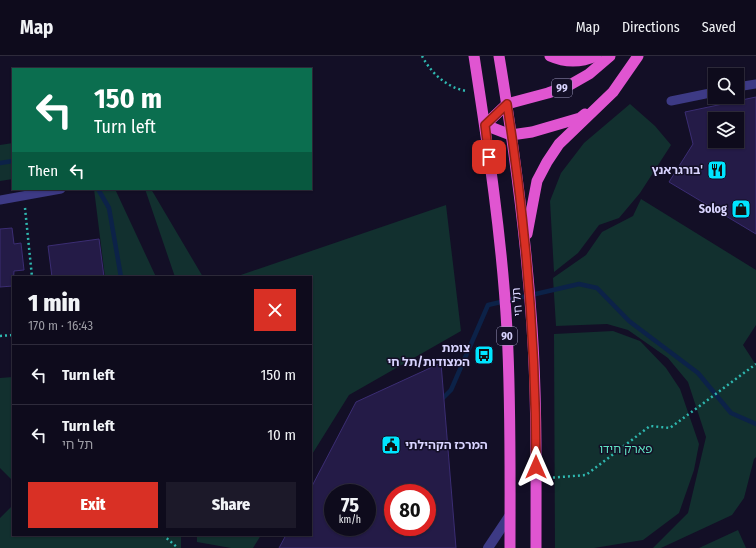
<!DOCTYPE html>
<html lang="en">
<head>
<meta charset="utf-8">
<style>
  body { margin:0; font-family:"Fira Sans Condensed","Noto Sans Hebrew",sans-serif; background:#1c1929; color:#f1f3f6; height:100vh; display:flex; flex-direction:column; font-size:15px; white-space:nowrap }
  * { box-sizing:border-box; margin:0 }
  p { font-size:13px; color:#9b9ba3 }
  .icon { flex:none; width:22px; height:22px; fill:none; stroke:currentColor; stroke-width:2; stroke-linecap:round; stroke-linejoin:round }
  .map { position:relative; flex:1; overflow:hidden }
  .drawer { position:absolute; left:12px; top:220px; width:300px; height:260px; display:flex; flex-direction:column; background:#0e0b1c; border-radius:0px; box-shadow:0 1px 3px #0004,0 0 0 1px #2e2b3b }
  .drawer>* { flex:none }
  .guide { position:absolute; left:12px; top:12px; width:300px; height:122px; border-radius:0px; box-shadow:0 1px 3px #0004,0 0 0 1px #2e2b3b; background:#0b6e4f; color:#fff; overflow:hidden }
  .buttons { position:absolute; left:708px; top:12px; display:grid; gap:8px }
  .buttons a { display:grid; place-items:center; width:36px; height:36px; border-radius:0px; background:#0e0b1c; box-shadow:0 1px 3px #0004,0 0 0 1px #2e2b3b; font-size:20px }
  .speed { position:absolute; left:324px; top:428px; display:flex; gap:8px; font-size:20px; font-weight:700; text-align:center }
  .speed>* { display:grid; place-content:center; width:52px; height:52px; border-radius:50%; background:#0e0b1c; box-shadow:0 1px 3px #0004,0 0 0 1px #2e2b3b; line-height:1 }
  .speed small { font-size:10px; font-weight:400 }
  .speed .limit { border:6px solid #d22; background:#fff; color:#111 }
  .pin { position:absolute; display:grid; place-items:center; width:34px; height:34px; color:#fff; margin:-17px; border-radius:8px; box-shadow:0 2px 6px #0006 }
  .me { position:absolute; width:44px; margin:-22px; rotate:0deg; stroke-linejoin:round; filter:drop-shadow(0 0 3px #0008) }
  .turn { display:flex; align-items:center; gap:14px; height:84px; padding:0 16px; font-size:18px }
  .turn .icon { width:52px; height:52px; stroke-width:2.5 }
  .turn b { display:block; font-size:28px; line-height:34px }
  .then { display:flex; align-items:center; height:38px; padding:0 16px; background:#0003; gap:8px; font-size:15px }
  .round { display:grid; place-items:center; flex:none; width:42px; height:42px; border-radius:0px; background:#1c1929 }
  .overview { display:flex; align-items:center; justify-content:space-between; height:68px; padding:0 16px }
  h1 { font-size:24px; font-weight:800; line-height:30px }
  .primary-button { display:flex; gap:8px; margin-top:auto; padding:8px 16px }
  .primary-button a { flex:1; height:46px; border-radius:0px; background:#d93025; color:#fff; font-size:16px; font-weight:800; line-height:46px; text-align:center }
  .primary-button a+a { background:#1c1929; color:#f1f3f6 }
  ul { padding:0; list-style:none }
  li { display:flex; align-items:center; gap:12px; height:60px; padding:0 16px; border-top:1px solid #2e2b3b }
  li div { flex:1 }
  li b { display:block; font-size:15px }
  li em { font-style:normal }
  header { display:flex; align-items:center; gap:24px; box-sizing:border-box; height:56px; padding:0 20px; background:#0e0b1c; border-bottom:1px solid #2e2b3b }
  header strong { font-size:19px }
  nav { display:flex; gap:22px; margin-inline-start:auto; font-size:14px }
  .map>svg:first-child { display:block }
</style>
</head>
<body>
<header>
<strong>Map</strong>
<nav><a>Map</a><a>Directions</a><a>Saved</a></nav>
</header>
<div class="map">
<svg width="756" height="492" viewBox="0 0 756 492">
  <rect width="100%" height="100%" fill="#130f26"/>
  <g fill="#12302f">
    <path d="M630,48L655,70L671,89L640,137L619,162L599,169L578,197L554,216L550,145L561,117L584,87Z"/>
    <path d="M13,87V123L0,125V89Z"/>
    <path d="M94,133H115L156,221H105Z"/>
    <path d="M145,133H151L203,221H175Z"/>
    <path d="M641,143L756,214V269L743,289L756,309V401L754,403L744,442L732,459L661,492H653L688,457L706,381L688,326L668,302L628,274L607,268L556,270L553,222L586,199L602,176L633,160Z"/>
    <path d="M446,149L461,275L349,339L311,400V221H235Z"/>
    <path d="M613,275L640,285L666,312L680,333L699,388L694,414L679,457L643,484L594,492H555L554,278Z"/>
    <path d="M13,321V425L0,412V322Z"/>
    <path d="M13,449V479H181V492H0V462Z"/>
    <path d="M738,474L746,492H699Z"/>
    <path d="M197,479H261L253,492H231L197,486Z"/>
  </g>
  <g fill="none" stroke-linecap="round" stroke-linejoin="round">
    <g stroke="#0c2248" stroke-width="4.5">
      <path d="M0,107L13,105"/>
      <path d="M98,133L109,152L121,221"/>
      <path d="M440,345L451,334L488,249L579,228L597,232L629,265L698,317L731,357L756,368"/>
    </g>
  </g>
  <g fill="#241b47" stroke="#3b2d73" fill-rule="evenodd">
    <path d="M756,41V178L669,126L693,88L685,56ZM715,63H737V85H715Z"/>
    <path d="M12,172L14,188L21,187L24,214L14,215L13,230L0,231V173Z"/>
    <path d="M99,183L104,221H52L48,190Z"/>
    <path d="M441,307L456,492H279L286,479H311V432L356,346ZM333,437H367V471H333ZM393,437H427V471H393Z"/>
  </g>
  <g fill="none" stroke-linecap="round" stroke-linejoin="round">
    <g stroke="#2fb8b0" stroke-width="2.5" stroke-dasharray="2 3" stroke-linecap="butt">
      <path d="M422,0C431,17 447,32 467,35"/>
      <path d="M25,152L32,221"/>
      <path d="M0,280L13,279"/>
      <path d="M548,422L586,419L650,370L670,372L756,308"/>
      <path d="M163,479L178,492"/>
    </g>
    <g stroke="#3d3a85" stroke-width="9">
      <path d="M737,31L756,28"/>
      <path d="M671,45L715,36"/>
      <path d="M0,144L61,133"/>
    </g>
    <path stroke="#3d3a85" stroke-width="10" d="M488,492L510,459"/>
    <g stroke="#e055d1" stroke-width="11">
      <path d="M474,0C488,91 502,182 507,274C511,346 510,419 510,492"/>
      <path d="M499,0C514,90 526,180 532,271C537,344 536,418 536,492"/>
      <path d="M550,0C566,7 580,7 596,0"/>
      <path d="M485,69L507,48L548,37L568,30L589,18L610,0"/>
      <path d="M485,69L511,79L532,76L580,62L585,58"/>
      <path d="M527,178L537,125L547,106L559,88L613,36L638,0"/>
    </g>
  </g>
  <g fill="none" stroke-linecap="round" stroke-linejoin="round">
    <defs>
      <path id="route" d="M489,101L485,69L507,48C526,168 536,289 536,411"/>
    </defs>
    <use href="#route" stroke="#8d1f18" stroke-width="10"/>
    <use href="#route" stroke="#d93025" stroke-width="7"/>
  </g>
  <defs>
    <symbol id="restaurant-square" viewBox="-11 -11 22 22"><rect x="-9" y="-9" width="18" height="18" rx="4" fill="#00e5ff" stroke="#130f26"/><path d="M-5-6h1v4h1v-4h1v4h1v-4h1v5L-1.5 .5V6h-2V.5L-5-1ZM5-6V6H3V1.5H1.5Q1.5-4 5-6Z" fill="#111"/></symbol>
    <symbol id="shop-square" viewBox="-11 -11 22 22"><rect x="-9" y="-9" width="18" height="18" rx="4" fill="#00e5ff" stroke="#130f26"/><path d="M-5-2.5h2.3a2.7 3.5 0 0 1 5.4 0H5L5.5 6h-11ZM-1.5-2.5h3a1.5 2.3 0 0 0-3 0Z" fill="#111"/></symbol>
    <symbol id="bus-square" viewBox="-11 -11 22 22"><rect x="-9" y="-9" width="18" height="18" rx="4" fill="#00e5ff" stroke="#130f26"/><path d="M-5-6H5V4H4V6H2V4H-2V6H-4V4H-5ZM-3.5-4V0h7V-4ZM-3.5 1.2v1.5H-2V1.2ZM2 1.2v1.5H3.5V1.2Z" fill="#111"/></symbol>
    <symbol id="civic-square" viewBox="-11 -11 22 22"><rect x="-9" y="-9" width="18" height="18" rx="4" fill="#00e5ff" stroke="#130f26"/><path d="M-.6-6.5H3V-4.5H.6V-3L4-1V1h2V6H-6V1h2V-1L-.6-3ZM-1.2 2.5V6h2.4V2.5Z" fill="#111"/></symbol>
  </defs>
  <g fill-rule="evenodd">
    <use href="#restaurant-square" x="706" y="103" width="22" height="22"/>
    <use href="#shop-square" x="730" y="142" width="22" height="22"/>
    <use href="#bus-square" x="473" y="288" width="22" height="22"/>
    <use href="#civic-square" x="380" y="378" width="22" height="22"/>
  </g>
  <g text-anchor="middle" stroke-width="3" stroke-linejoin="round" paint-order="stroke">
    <g fill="#130f26" stroke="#9e99be" stroke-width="1">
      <rect x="552" y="23" width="20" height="18" rx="3"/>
      <rect x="497" y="271" width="20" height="18" rx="3"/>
    </g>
    <g font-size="11" font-weight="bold" fill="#d9d4ff">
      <text x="562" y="36">99</text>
      <text x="507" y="284">90</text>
    </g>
    <g font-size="12" font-weight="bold" fill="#d9d4ff" stroke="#130f26" text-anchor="end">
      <text x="703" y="118">בורגראנץ'</text>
      <text x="727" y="157">Solog</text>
      <text x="470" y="296">צומת<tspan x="470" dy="14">המצודות/תל חי</tspan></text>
      <text x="405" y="393" text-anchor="start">המרכז הקהילתי</text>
    </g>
    <g font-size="12" fill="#d9d4ff" stroke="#130f26">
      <text transform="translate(517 246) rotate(-95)" y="4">תל חי</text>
    </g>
    <g font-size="12" fill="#5fe0c0" stroke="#130f26">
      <text x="626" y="397">פארק חידו</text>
    </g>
  </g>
</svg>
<div class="buttons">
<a><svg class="icon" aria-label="search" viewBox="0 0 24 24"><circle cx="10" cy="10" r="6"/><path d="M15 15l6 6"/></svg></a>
<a><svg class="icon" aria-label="layers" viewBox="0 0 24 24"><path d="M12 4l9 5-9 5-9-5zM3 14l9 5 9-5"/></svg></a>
</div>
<div class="speed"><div>75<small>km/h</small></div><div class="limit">80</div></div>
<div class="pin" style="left:489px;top:101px;background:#d93025"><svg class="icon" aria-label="arrive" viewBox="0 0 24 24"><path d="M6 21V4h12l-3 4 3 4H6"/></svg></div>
<svg class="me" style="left:536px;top:411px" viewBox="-20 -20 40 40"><path d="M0-17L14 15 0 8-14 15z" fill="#d93025" stroke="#fff" stroke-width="4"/></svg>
<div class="guide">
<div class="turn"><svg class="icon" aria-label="left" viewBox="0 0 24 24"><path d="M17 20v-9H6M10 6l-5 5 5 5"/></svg><div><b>150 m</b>Turn left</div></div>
<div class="then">Then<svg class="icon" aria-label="left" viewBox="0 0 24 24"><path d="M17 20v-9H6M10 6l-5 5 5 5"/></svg></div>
</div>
<section class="drawer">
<div class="overview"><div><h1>1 min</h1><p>170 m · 16:43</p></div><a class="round" style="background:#d93025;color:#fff"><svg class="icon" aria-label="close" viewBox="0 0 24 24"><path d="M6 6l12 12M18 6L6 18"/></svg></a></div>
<ul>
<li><svg class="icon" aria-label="left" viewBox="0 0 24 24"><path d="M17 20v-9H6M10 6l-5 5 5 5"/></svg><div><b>Turn left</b></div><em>150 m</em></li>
<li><svg class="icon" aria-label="left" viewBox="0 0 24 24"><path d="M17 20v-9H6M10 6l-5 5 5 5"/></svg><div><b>Turn left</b><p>תל חי</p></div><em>10 m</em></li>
</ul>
<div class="primary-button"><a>Exit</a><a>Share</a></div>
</section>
</div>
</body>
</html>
